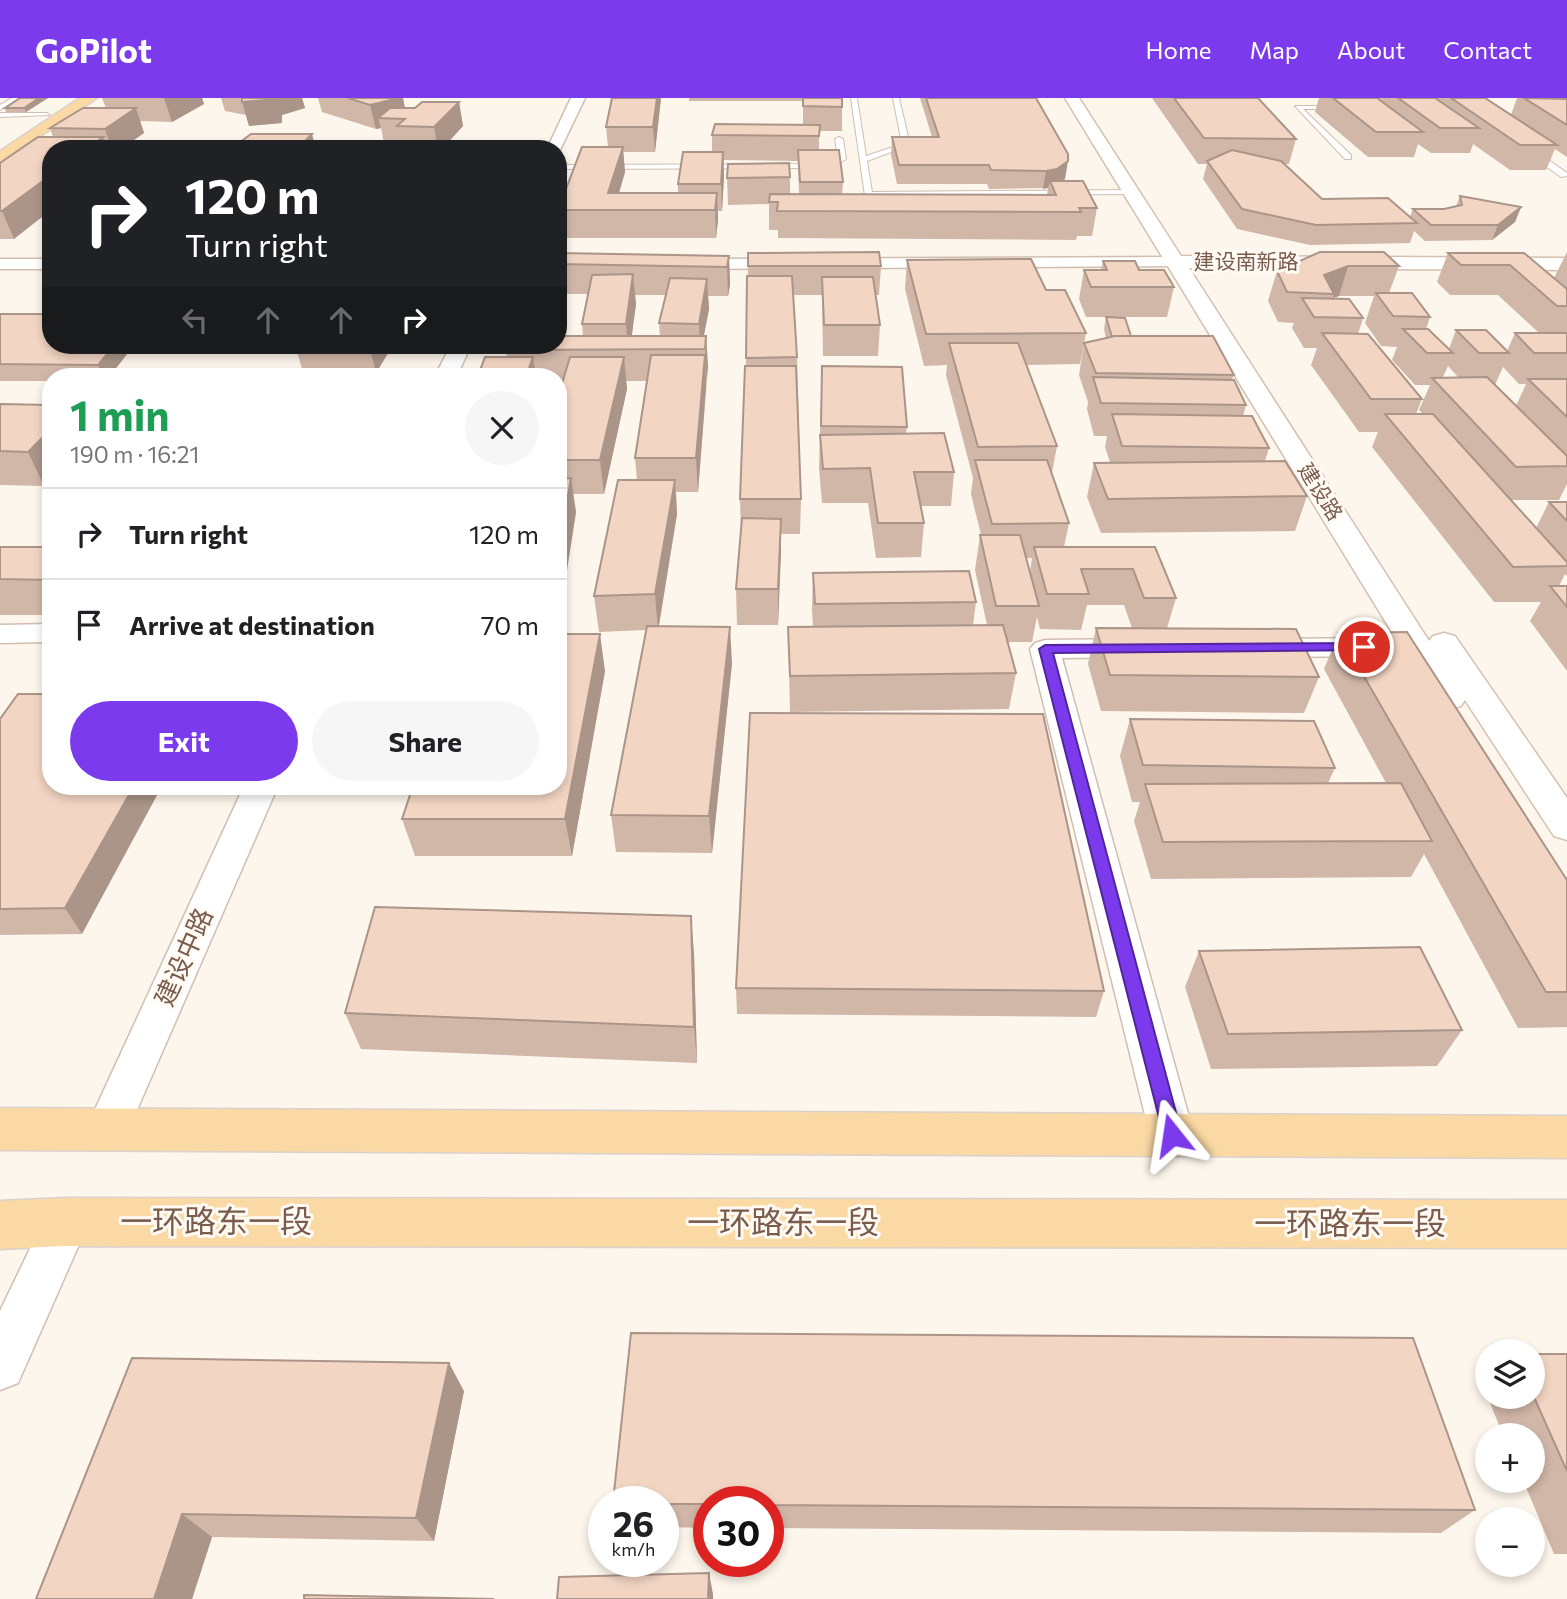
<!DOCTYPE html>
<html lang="en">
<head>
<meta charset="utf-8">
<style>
  body { margin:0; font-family:Commissioner,"Noto Sans SC",sans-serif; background:#f6f6f6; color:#202124; height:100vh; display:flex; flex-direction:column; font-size:26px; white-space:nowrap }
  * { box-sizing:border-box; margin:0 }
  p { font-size:23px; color:#757577 }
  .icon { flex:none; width:38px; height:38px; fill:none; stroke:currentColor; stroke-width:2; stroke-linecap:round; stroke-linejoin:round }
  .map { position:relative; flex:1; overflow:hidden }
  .details { position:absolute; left:42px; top:270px; width:525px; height:427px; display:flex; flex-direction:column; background:#fff; border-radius:28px; box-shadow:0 4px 10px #0003 }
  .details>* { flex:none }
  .banner { position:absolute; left:42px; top:42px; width:525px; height:214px; border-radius:28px; box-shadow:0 4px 10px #0003; background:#202124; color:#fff; overflow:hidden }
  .tools { position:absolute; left:1475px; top:1241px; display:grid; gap:14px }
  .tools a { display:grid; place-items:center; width:70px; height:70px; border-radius:50%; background:#fff; box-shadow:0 4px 10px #0003; font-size:35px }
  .speed { position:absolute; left:588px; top:1388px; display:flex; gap:14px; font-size:35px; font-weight:700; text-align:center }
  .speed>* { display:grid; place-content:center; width:91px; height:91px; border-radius:50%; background:#fff; box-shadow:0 4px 10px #0003; line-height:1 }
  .speed small { font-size:18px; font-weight:400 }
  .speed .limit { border:10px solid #d22; background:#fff; color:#111 }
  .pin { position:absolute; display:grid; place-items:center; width:60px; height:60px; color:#fff; margin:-30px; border:4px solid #fff; border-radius:50%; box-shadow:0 2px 7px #0007 }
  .me { position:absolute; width:77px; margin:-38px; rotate:345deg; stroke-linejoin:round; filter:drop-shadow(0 0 5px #0008) }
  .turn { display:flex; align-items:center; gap:24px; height:147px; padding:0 28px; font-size:32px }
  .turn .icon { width:91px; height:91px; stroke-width:2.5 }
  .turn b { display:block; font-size:49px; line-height:60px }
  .lanes { display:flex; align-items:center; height:66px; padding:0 28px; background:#0003; justify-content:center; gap:35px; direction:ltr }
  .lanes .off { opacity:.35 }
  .round { display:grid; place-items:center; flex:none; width:74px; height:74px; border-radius:37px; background:#f6f6f6 }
  .head { display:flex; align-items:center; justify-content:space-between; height:119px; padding:0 28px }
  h1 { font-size:42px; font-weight:700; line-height:52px; color:#1e9e55 }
  .primary-button { display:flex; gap:14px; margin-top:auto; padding:14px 28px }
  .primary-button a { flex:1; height:80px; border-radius:42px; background:#7c3aed; color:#fff; font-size:28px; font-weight:700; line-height:80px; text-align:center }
  .primary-button a+a { background:#f6f6f6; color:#202124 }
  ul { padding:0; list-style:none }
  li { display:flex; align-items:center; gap:21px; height:91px; padding:0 28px; border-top:2px solid #e0e0e0 }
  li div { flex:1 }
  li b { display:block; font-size:26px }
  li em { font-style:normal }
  header { display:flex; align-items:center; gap:42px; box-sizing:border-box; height:98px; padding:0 35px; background:#7c3aed; color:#fff }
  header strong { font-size:33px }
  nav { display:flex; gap:38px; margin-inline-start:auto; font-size:24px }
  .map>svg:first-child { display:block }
</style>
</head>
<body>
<header>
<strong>GoPilot</strong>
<nav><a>Home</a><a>Map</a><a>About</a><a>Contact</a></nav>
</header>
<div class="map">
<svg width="1567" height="1501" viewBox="0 0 1567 1501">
  <rect width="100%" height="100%" fill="#fdf6ec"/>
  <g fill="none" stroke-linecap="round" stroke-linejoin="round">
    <defs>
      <g id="lane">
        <path d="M12,0H20L0,12V7Z"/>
        <path d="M851,0H857L866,58L902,46L893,0H899L910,47L867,63L872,94L1131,92L1135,94L1131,96L865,98Z"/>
        <path d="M1295,8H1339L1337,11H1303L1351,57V61H1345Z"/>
        <path d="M0,15H47L50,17L0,19Z"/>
        <path d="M839,39L843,41L846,61L832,70L558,71V67L830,66L838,60L835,41Z"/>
        <path d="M1527,51H1533L1567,75V78L1561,79L1527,55Z"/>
      </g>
      <g id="street">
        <path d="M571,0H585L559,54L558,51H547Z"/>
        <path d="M1177,159L1186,164L1183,168L681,171L672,166L681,161Z"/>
        <rect x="0" y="161" width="51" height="10"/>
        <path d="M451,247H471L457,278H435Z"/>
        <path d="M51,526V544L0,545V527Z"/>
        <path d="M1382,540L1392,543L1397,549L1392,555L1382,558L1256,559L1246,556L1241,550L1246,544L1256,541Z"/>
        <path d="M1140,541L1150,544L1155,550L1150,556L1140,559L1062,560L1194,1037L1187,1051L1172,1056L1157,1051L1150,1037L1030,551L1035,545L1045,542Z"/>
        <path d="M244,688H278L123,1044L108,1050L93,1044L86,1031Z"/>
        <path d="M66,1102L82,1109L89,1124L18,1285L0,1292V1213L50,1109Z"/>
      </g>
      <path id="secondary" d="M1065,0H1079L1181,158L1567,160V172L1189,170L1429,543L1433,538L1444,535L1455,538L1567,700V742L1554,738L1465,602L1461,608L1449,611L1437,608Z"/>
      <g id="primary">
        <path d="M80,0H97L0,65V53Z"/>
        <path d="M0,1010L1567,1018V1060L0,1052Z"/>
        <path d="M66,1100L1567,1102V1150L66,1148L0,1151V1103Z"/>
      </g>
    </defs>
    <use href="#lane" stroke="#d1beb0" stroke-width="2"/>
    <use href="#street" stroke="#d1beb0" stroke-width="3"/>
    <use href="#secondary" stroke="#d6c0b0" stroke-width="3"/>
    <use href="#primary" stroke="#dad1cd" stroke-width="3"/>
    <use href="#lane" fill="#fff" fill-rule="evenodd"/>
    <use href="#street" fill="#fff" fill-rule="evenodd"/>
    <use href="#secondary" fill="#fff" fill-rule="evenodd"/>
    <use href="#primary" fill="#fbd9a5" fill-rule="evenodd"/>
  </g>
  <g fill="#d1b7a8" fill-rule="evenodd">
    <path d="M20,0H48L26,14H6L5,10Z"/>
    <path d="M102,0H202L204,6L172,24L140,23L144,35L121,51H51L14,141H0V65L53,39L50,30L106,10Z"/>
    <path d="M221,0H302L305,10L282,17V25L249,28L246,17L225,13Z"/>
    <path d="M318,0H403L405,10H415L459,4L463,28L442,51H401L400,45H384L381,30L376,31L322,14Z"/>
    <path d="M612,0H661L655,54H623L625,74L619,95H678V86L712,54V37L803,27V3H689V0H842V33H819V52L843,84L842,97H1047L1048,90L989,91L987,86H897L891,57L892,39H932L920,0H1036L1065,81L1063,83L1097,110L1092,138H1077L1076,142L778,140V132H769V106L728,107L727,80L790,79V96H799L798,63L724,62V80L722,113H718V122L716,140H561L558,110L608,49L606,29Z"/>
    <path d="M1152,0H1258L1296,41L1289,66H1284L1322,101L1410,119L1413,111H1444L1456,108L1460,98L1521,109L1515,124L1492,142L1425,143L1414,133L1410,145L1310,147L1237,131L1203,81L1207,66H1198Z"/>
    <path d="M1319,0H1485L1511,17L1517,0H1565L1567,1V59L1555,51L1546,72H1510L1473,46L1470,55H1431L1418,46L1414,59H1368L1315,14Z"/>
    <path d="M1320,154L1399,168L1389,195L1430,219L1426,231L1449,251L1456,232L1507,253L1515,235H1539L1498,197H1450L1437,184L1448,155H1524L1554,180L1567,154V386L1559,402H1511L1536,430L1549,404H1567V478L1565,476L1559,488H1567V573L1530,523L1541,504H1494L1372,349L1378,334H1359L1311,267L1317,250H1304L1292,230L1294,225L1278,224L1268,203L1277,173ZM1339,198H1374L1365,225L1381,248L1397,249L1392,262L1415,287H1430L1419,312L1423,316H1416L1422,301L1358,236L1363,220L1333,200ZM1448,268L1458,279H1443ZM1503,269L1519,286H1526L1516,308L1495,287Z"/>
    <path d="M558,155L729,158L730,187L728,198H708L709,211L704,238H706L708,269L698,394H676L677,416L659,528L732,565L712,755L616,754L611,717L646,532L599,534L594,498L637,382L635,360L647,283H626L627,291L604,396H573L576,414L558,524V299L563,283H558V278H478L507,259L505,247H558L583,238L582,226L588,196H561L563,204L558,224ZM635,197H666L659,225L660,238H631L636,206Z"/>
    <path d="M907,162L1046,192L1086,235L1080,266L1026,267L1057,348L1052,375L1069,425L1064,449H1155L1176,500L1167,530L1319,579L1304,615L1101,613L1088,566L1096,530H1132L1124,507H1087L1081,532L1040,531L1037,519L1032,544H1008L1016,575L1009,611L790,614L788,529H813L812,511L813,475L976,504L973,527H987L975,472L980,437H981L971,396L973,380L946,277L947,267L924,268L905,191ZM1026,460H1032L1030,474Z"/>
    <path d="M1103,163L1139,172L1174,189L1167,219H1086L1079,201L1084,172H1101Z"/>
    <path d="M748,168H881L879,197H876L880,227L878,258H823L822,197H793L797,259L801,401L800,436H781L778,527H737L736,491L741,435L740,401L746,268Z"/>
    <path d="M0,216L134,247L110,278H51V283H0Z"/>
    <path d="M1106,219L1131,238L1234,277L1232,281L1246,307L1243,318L1269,350L1265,363L1307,398L1295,433L1101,435L1087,399L1094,365L1110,364L1105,349L1107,338H1094L1087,311L1088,304L1079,277L1084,245L1106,240L1104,231Z"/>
    <path d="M295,247H393L376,275L303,274Z"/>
    <path d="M822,268L907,329L906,335L954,374L951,408H921L924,425L921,459L876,460L868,405H822L819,370Z"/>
    <path d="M0,306L51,307L44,388L0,387Z"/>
    <rect x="0" y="449" width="51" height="68"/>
    <path d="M1339,535L1567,782V929L1518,930L1424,756L1411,779L1151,781L1134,723L1140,704H1132L1120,658L1130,621L1335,670L1328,685H1386L1324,571Z"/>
    <path d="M605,573L572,758H415L402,721L558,688Z"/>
    <path d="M0,621L82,836L0,837Z"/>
    <path d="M1199,853L1462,932L1437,968L1211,971L1185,889Z"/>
    <path d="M694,855L697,965L361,951L345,915Z"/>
    <path d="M736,890L1104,893L1096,919L737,916Z"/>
    <path d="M631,1235L1413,1240L1475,1412L1441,1435L768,1430V1404H709V1430L663,1429V1404H613Z"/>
    <path d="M1567,1256V1456H1554L1523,1382H1533V1337H1503L1482,1285L1488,1280V1298H1533Z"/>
    <path d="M132,1260L464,1293L434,1443L212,1439L192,1501Z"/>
  </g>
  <g fill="#aa9588">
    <path d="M39,0H48L26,14L24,10Z"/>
    <path d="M164,0H202L204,6L172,24Z"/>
    <path d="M276,0H302L305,10L282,17V25L249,28L242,4Z"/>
    <path d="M399,0H403L407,23L405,21L378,20L381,30L376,31L370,7Z"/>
    <path d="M657,0H661L655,54L653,29Z"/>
    <path d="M459,4L463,28L442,51H438L434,29Z"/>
    <path d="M136,10L144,35L121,51H112L105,31Z"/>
    <path d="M312,36L316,51H297Z"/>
    <path d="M103,39L107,51H87Z"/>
    <path d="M623,49L625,74L614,112L608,95Z"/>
    <path d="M723,54L724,80L722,113L721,86Z"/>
    <path d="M1068,63L1065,81L1054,89L1050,83L1048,90L1043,91L1046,73Z"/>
    <path d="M51,77V112L14,141L2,113Z"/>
    <path d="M717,95L718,122L716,140L715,112Z"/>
    <path d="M1521,109L1515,124L1492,142L1498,127Z"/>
    <path d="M729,158L730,187L728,198L727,169Z"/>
    <path d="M1348,168L1339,198L1333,200L1334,196L1324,177Z"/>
    <path d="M559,175L563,204L558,224V176Z"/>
    <path d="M633,176L636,206L630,252H628L626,226Z"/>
    <path d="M707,181L709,211L701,251H700L699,226Z"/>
    <path d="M706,238L708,269L706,283L705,251Z"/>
    <path d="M114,247H134L110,278H103L98,267Z"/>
    <path d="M369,247H393L376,275Z"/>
    <path d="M705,257L706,289L698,394L696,360Z"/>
    <path d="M533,259L536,278H526Z"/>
    <path d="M624,259L627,291L604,396L600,362Z"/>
    <path d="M51,331V381L44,388L28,354Z"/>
    <path d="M571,380L576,414L559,524L558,457Z"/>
    <path d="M675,382L677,416L658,532L655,496Z"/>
    <path d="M781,421V455L778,527V491Z"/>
    <path d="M730,529L732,565L712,755L709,718Z"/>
    <path d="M600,536L605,573L572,758L565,721Z"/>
    <path d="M134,688H162L82,836L65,810Z"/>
    <path d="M691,818L694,855L697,965L694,929Z"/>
    <path d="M449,1265L464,1293L434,1443L416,1420Z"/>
    <path d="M182,1416L212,1439L192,1501H154Z"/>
    <path d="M709,1475L713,1496V1501H708Z"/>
  </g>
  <g fill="#f3d5c3" stroke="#aa9588" stroke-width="2">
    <path d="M20,0H39L24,10H5Z"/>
    <path d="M242,0H276L275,1L242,4Z"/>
    <path d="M348,0H399L370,7Z"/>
    <path d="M612,0H657L653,29H606Z"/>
    <path d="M803,0H842V9L803,8Z"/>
    <path d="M926,0H1036L1068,56V63L1057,71L1046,73L991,72L989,67H899L892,39H939Z"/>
    <path d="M1174,0H1258L1296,41L1204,40Z"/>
    <path d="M1333,0H1377L1423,34H1376Z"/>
    <path d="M1398,0H1435L1479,30H1440Z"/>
    <path d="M1451,0H1485L1557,47H1520Z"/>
    <path d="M1524,0L1567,1V27Z"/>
    <path d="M422,4H459L434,29L397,28L405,21L378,20L390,10H415Z"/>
    <path d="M83,10H136L105,31L50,30Z"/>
    <path d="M715,26L820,27L819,38L712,37Z"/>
    <path d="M251,36H312L297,51H250L235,48Z"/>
    <path d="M38,39H103L87,51H51V77L2,113H0V65Z"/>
    <path d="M582,49H623L608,95H717L715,112H558Z"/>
    <path d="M798,52H839L843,84H800Z"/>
    <path d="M1232,52L1281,63L1322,101L1388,100L1417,125L1316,127L1242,111L1207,63Z"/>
    <path d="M683,54H723L721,86H678Z"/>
    <path d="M789,65L790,79L727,80L728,66Z"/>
    <path d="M1050,83H1083L1097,110H1079L1081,114L777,113L778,104H769L770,96L1056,97Z"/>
    <path d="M1460,98L1521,109L1498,127H1431L1413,111H1444L1462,107Z"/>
    <path d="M879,154L881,168H748V155Z"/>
    <path d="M1320,154H1384L1399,168H1348L1324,177L1334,196L1287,194L1277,173Z"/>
    <path d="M558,155L729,158L727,169L558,166Z"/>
    <path d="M1448,155H1524L1567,191V208H1557L1510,167H1461Z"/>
    <path d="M1031,161L1046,192H1065L1086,235L926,236L907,162Z"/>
    <path d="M1103,163H1135L1139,172H1164L1174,189H1091L1084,172H1107Z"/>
    <path d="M633,176L626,226H582L592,177Z"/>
    <path d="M747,178H792L797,259L746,260Z"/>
    <path d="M822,179H873L880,227H824Z"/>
    <path d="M670,180L707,181L699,226L659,225Z"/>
    <path d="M1376,195H1412L1430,219L1393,218Z"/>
    <path d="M1302,200L1349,201L1363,220L1314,219Z"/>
    <path d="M0,216H51V247H114L98,267L0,266Z"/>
    <path d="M1106,219L1125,220L1131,238L1112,239Z"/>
    <path d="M1403,231H1428L1453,255H1427Z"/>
    <path d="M1456,232H1486L1509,255H1479Z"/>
    <path d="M1322,235L1368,236L1422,301H1371Z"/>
    <path d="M1515,235H1567V255H1534Z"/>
    <path d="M558,238H706L705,251L508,252L510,247H558Z"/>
    <path d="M1115,238H1213L1234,277L1096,275L1084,245Z"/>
    <path d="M949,245H1018L1057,348L978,349Z"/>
    <path d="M651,257H705L696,360H635Z"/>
    <path d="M485,259H533L526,278H478Z"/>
    <path d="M570,259H624L600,362H558V299Z"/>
    <path d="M745,268H796L801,401H740Z"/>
    <path d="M822,268L902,269L907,329L821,328Z"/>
    <path d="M1093,279L1234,282L1246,307L1101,305Z"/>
    <path d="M1487,279L1567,358V368L1516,369L1432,280Z"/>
    <path d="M1528,281H1567V319Z"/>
    <path d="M0,306L51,307V331L28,354L0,353Z"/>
    <path d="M1112,316L1252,318L1269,350L1122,348Z"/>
    <path d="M1385,316H1433L1567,464V468L1513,469Z"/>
    <path d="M944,335L954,374H914L924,425H878L870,370L823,371L820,337Z"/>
    <path d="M975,362H1047L1069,425L992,426Z"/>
    <path d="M1285,363L1307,398L1108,401L1094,365Z"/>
    <path d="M571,380L558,457V381Z"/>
    <path d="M618,382H675L655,496L594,498Z"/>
    <path d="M1549,404H1567V423Z"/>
    <path d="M742,420L781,421L778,491H736Z"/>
    <path d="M980,437H1020L1039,508H996Z"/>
    <path d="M0,449H51V482L0,481Z"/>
    <path d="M1034,449H1155L1176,500H1144L1133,471H1081L1089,496H1047Z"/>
    <path d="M969,473L976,504L815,506L813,475Z"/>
    <path d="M1550,488H1567V509Z"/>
    <path d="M1003,527L1016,575L790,578L788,529Z"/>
    <path d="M647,528L730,529L709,718L611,717Z"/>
    <path d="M1096,530L1296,531L1319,579L1110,577Z"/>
    <path d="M1407,534L1567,782V894H1546L1339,535Z"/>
    <path d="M558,536H600L565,721H402L413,688H558Z"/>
    <path d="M18,596H51V688H134L65,810L0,811V621Z"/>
    <path d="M750,615L1043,616L1104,893L736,890Z"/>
    <path d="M1130,621L1314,623L1335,670L1143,667Z"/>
    <path d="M1401,685L1432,743L1163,744L1145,686Z"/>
    <path d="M375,809L691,818L694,929L345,915Z"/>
    <path d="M1420,849L1462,932L1228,936L1199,853Z"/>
    <path d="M631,1235L1413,1240L1475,1412L768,1407V1404H709V1406H663V1404H613Z"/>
    <path d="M1533,1256H1567V1373L1533,1297Z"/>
    <path d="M132,1260L449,1265L416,1420L182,1416L154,1501H36Z"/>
    <path d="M709,1475L708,1501H557L559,1479Z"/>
    <path d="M304,1497L494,1501H304Z"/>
  </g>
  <path fill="#7c3aed" stroke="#51269a" stroke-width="2" d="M1364,545L1370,549L1368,552L1053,555L1182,1037L1179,1043L1172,1046L1165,1043L1039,551L1045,547Z"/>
  <g text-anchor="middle" stroke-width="6" stroke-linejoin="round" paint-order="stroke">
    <g font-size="21" fill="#7a5c4d" stroke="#fffaf3">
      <text x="1246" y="171">建设南新路</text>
      <text transform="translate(1320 394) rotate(58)" y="7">建设路</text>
    </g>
    <g font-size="26" fill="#7a5c4d" stroke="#fffaf3">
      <text transform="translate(184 859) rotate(-66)" y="9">建设中路</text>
    </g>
    <g font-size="32" fill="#7a5c4d" stroke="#fffaf3">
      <text x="216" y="1135">一环路东一段</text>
      <text x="783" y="1136">一环路东一段</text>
      <text x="1350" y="1137">一环路东一段</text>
    </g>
  </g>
</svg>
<div class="tools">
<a><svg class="icon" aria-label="layers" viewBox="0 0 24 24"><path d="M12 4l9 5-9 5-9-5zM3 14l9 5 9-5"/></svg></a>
<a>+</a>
<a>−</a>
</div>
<div class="speed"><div>26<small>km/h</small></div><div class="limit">30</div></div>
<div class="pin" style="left:1364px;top:549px;background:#d93025"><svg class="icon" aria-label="arrive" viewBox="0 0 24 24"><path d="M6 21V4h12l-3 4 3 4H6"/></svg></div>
<svg class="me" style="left:1172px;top:1037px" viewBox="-20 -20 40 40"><path d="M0-17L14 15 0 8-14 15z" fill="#7c3aed" stroke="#fff" stroke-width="4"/></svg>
<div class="banner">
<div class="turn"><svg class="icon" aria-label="right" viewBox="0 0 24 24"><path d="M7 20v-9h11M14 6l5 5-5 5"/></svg><div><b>120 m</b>Turn right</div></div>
<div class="lanes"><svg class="icon off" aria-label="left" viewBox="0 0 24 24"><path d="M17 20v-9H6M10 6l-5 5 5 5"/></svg><svg class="icon off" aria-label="ahead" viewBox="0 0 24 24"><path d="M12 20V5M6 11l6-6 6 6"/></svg><svg class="icon off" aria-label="ahead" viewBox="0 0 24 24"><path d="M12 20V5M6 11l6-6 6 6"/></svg><svg class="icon" aria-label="right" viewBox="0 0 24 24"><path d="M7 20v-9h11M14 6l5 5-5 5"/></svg></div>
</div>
<section class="details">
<div class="head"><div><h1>1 min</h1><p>190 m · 16:21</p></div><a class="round"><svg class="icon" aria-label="close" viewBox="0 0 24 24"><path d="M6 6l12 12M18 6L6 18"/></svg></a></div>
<ul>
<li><svg class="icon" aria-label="right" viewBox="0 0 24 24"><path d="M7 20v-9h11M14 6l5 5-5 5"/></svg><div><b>Turn right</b></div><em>120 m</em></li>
<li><svg class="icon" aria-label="arrive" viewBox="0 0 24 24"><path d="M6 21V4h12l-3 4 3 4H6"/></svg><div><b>Arrive at destination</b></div><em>70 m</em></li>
</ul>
<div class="primary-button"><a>Exit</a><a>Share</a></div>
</section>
</div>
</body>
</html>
